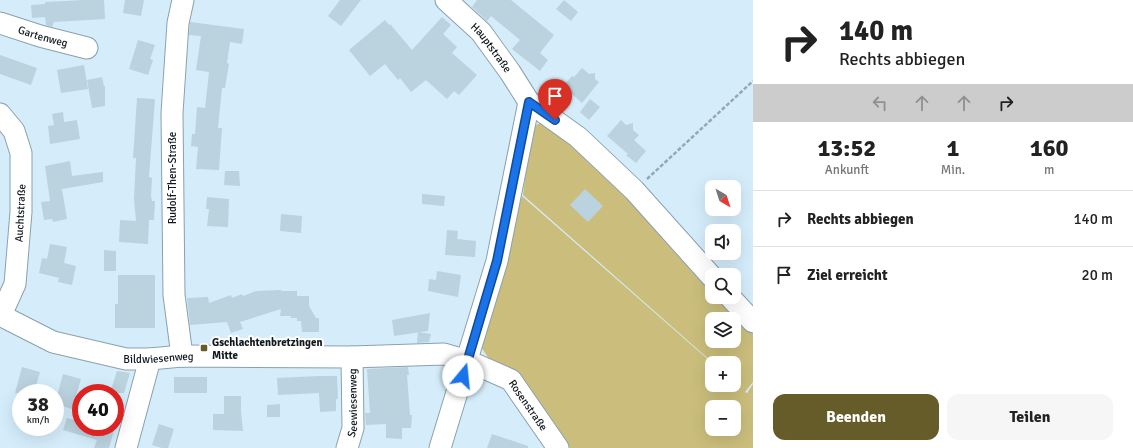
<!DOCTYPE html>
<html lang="de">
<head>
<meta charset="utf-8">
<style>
  body { margin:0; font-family:Signika,sans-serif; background:#f6f6f6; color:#222; height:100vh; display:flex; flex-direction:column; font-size:15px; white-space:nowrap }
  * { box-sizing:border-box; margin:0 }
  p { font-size:13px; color:#767676 }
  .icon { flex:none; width:22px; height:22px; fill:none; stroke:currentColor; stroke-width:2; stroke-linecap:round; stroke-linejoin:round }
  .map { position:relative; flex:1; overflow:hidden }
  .sheet { display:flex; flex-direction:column; background:#fff; width:380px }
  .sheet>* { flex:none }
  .banner { background:#fff; color:#222; overflow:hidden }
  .needle { width:26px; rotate:141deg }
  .tools { position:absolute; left:705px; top:180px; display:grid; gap:8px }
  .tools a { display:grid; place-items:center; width:36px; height:36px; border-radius:8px; background:#fff; box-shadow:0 4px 16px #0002; font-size:20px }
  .speed { position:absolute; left:12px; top:384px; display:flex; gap:8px; font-size:20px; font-weight:700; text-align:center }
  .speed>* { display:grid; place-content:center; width:52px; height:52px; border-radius:50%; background:#fff; box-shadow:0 4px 16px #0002; line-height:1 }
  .speed small { font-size:10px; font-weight:400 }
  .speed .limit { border:6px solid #d22; background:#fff; color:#111 }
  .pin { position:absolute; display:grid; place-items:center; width:34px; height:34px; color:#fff; margin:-41px -17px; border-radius:50% 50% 50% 0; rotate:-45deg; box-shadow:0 0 4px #0007 }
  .pin .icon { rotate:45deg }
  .me { position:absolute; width:44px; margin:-22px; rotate:17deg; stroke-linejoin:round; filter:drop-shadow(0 0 3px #0008) }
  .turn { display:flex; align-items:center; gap:14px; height:84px; padding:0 20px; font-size:18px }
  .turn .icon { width:52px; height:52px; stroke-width:2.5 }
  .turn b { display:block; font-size:28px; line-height:34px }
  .lanes { display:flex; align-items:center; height:38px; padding:0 20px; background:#0003; justify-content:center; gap:20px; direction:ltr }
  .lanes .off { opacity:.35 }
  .eta { display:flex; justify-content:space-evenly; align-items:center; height:68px; text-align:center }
  .eta b { font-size:24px; font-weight:700; line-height:28px }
  .action { display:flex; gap:8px; margin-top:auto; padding:8px 20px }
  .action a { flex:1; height:46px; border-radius:12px; background:#665c29; color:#fff; font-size:16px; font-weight:700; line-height:46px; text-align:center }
  .action a+a { background:#f6f6f6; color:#222 }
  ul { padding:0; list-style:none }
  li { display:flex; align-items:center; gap:12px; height:56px; padding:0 20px; border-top:1px solid #e0e0e0 }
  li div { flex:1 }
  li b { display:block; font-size:15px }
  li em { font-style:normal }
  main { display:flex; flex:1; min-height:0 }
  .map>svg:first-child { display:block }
</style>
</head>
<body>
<main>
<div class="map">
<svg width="753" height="448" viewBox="0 0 753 448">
  <rect width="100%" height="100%" fill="#d5edfb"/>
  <path fill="#cbbe7c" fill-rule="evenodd" d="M541,122H549L627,195L712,287V297H722L753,329V382L745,392L747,393L753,384V448H570L520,375L489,359L481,347L522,196L712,363V385H734V363H713L523,195L531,130L535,126ZM712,319H734V341H712ZM712,407H734V429H712Z"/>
  <g fill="#bbd2df">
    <path d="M84,0H104L105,19L54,22L52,27L46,25L45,17L32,18L31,5L45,4V2Z"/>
    <path d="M125,0H144L141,16L123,13Z"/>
    <path d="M340,0H361L341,26L328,16Z"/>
    <path d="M477,0H511L554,35L540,53L548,60L540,71L512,49L520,40L491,16L487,21L472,7Z"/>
    <path d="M564,0L578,12L571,21L556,9Z"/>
    <path d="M442,17L451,25L443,34L457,47L452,53L477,75L459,95L454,91L447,99L426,80L411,92L400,78L398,80L385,64L370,76L349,50L385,20L389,25L390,24L412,50Z"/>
    <path d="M190,22L244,29L242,44L230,42L227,63L229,64L225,88H222L218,128H222L219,170L196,169L198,147L191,146L192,134H195L197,107L205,108L209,72L196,70L201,36L189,35Z"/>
    <path d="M138,40L155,45L150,59L153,60L148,75L129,69Z"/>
    <path d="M0,55L37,68L31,85L0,74Z"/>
    <path d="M84,65L88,89L61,93L57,70Z"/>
    <path d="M582,68L589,74L595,73V79L599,82L582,103L563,86L572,76L574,77Z"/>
    <path d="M102,77L104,86H105V106L92,108L87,80Z"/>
    <path d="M137,98L155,99L149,177L152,178L151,196L152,201H155L154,220H149L148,244L119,242L120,220L136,221L134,199L136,158H133Z"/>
    <path d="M590,99L600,107L589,120L580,112Z"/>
    <path d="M63,112L64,122L77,120L80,139L50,144L48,126L54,125L52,114Z"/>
    <path d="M621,120L626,125L633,123V130L639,135L634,140L646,151L636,163L626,155L628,154L607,136Z"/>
    <path d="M70,161L72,176L103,172V182L62,189L67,219L53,222L52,219L44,220L41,202L50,201L45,166Z"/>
    <path d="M225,171H239L240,186L224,185Z"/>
    <path d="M585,189L603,206L588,222L570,205Z"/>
    <path d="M422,194L445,196L444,206L422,204Z"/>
    <path d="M207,197L229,199L228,227L207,226L209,209H206Z"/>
    <path d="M281,214L302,216L301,233L280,231Z"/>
    <path d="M447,230L458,231L457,239L476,241L475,257L445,255Z"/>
    <path d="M50,244L67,247L64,263L76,266L72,285L58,282L59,278L39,273L42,258L47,259Z"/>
    <path d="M104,250L116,251V271H104Z"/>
    <path d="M437,271L461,275L458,297L428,291L429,279L436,280Z"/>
    <path d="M118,275H155V328H115V304H118Z"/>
    <path d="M281,290V291H297V296H309V306L316,318H319V332H302L301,321H297V318H291V316H280L281,309L240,322L243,329L231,333L227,322L190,325L187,298L208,297L209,303L231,295L232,298L242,294L243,296L256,291Z"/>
    <path d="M430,313L428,331L394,336L392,320Z"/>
    <path d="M418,332L431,334L429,342L417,343Z"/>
    <path d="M22,367L40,372L34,393H15Z"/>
    <path d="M408,367L409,375H407L410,415H412L411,428H402V439L386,438V424L366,425L365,413H370L367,369Z"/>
    <path d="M117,371L130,373L124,393H110Z"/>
    <path d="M63,374L81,379L72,409L55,404Z"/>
    <path d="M318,376H337L338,399H336V411L320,412L319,393L278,395L277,378Z"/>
    <rect x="174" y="377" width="33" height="16"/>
    <path d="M224,396H241V412L243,431L213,430V414H224Z"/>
    <path d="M280,404V417H267V405Z"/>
    <path d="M67,418L81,422L79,427H115L109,448H94L97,440L63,430Z"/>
    <path d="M159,424L174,429L168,448H162L152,445Z"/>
    <path d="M492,434L528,446V448H487Z"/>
  </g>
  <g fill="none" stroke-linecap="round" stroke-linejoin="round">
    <defs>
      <g id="minor">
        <path id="s1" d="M446,0L481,32L510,72L529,102L578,137L634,190L712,277"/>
        <path id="s2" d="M0,23L40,36L87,48"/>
        <path d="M0,114L14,131L21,153V212L15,284L1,315"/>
        <path d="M730,297L753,322"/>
        <path id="s3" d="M0,315L53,342L126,359H150L182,356L352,357L444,354L468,361L511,380L558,448"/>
        <path d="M182,356L174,295L172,113L178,23L183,0"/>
        <path d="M126,448L150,359"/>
        <path id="s4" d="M347,448L353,428L352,357"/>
        <path d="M440,448L497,261L529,102"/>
      </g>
    </defs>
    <use href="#minor" stroke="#8aa1ad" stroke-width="23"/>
    <path stroke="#95a8b3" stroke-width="2.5" stroke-dasharray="4 2" stroke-linecap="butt" d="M647,179L753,81"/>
    <use href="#minor" stroke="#fff" stroke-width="21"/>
  </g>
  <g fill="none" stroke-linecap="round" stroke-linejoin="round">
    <defs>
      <path id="route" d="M463,376L497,261L529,102L555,120"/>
    </defs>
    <use href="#route" stroke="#114b97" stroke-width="10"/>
    <use href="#route" stroke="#1a73e8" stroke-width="7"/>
  </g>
  <rect fill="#665c29" stroke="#fff" stroke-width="1.5" x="200" y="344" width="8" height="8" rx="2"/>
  <g text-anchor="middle" stroke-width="4" stroke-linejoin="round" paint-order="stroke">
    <g font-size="11" fill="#10181d" stroke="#fff">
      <text dy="4" stroke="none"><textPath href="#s2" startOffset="45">Gartenweg</textPath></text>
      <text dy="4" stroke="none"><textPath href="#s1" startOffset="66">Hauptstraße</textPath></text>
      <text transform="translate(172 178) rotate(-90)" y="4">Rudolf-Then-Straße</text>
      <text transform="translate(20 213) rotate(-87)" y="4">Auchtstraße</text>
      <text dy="4" stroke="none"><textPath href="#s3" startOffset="167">Bildwiesenweg</textPath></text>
      <text dy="4" stroke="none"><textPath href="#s4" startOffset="46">Seewiesenweg</textPath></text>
      <text dy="4" stroke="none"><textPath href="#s3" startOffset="555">Rosenstraße</textPath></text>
    </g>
    <g font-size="11" font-weight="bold" fill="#10181d" stroke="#fff" text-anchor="start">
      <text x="212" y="346">Gschlachtenbretzingen<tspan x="212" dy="13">Mitte</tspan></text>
    </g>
  </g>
</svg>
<div class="tools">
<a><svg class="needle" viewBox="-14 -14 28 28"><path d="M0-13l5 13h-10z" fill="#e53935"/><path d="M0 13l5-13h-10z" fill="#767676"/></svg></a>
<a><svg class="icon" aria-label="sound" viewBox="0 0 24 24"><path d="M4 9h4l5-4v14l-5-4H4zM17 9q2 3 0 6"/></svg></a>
<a><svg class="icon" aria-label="search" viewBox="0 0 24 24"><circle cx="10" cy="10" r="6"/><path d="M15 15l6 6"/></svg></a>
<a><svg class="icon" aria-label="layers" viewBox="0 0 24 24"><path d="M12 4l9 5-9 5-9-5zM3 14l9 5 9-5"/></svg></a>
<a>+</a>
<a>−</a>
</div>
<div class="speed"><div>38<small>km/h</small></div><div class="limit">40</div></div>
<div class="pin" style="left:555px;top:120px;background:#d93025"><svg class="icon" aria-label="arrive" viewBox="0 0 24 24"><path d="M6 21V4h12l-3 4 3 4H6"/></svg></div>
<svg class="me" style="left:463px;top:376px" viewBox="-20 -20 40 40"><circle r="19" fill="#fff"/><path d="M0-13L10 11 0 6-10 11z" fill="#1a73e8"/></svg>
</div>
<section class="sheet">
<div class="banner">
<div class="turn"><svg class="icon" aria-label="right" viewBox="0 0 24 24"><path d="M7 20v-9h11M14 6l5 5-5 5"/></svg><div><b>140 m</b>Rechts abbiegen</div></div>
<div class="lanes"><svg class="icon off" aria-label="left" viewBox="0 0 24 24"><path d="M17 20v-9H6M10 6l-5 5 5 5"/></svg><svg class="icon off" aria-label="ahead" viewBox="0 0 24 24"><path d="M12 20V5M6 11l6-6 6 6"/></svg><svg class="icon off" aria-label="ahead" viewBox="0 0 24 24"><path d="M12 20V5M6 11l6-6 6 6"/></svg><svg class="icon" aria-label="right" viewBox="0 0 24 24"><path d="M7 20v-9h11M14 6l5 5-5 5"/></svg></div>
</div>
<div class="eta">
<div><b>13:52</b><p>Ankunft</p></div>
<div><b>1</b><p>Min.</p></div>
<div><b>160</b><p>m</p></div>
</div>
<ul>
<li><svg class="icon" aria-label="right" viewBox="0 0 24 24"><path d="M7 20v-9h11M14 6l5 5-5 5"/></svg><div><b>Rechts abbiegen</b></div><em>140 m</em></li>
<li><svg class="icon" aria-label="arrive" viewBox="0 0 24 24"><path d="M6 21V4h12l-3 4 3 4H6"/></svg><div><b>Ziel erreicht</b></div><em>20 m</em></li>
</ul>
<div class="action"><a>Beenden</a><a>Teilen</a></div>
</section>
</main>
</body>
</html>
